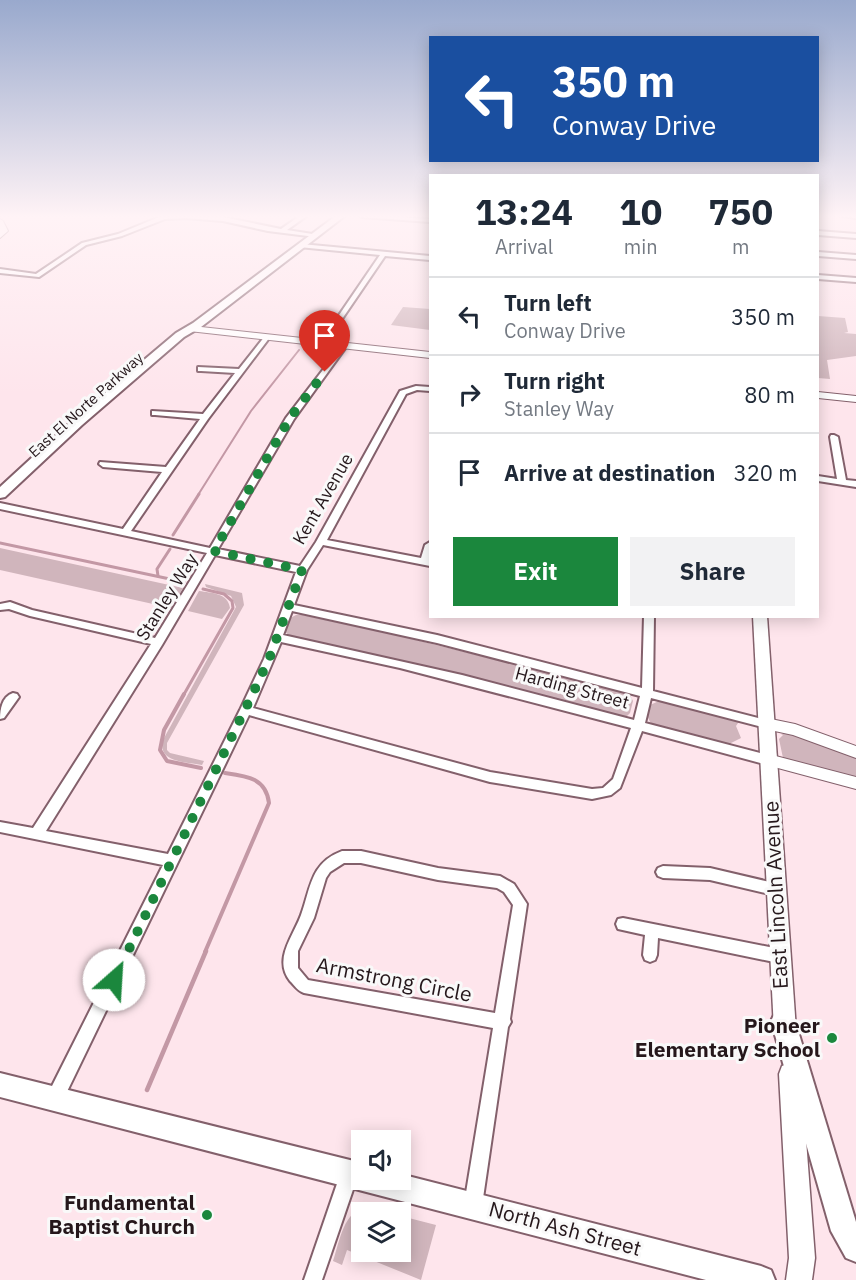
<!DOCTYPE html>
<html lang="en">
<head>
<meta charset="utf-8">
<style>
  body { margin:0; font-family:"IBM Plex Sans",sans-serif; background:#f2f2f3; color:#1f2937; height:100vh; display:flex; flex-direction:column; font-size:22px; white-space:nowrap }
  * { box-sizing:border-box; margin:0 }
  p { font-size:20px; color:#747a83 }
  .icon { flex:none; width:33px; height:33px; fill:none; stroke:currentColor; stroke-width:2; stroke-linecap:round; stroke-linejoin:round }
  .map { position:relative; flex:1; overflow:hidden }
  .side { position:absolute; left:429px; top:174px; width:390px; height:444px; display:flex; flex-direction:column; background:#fff; border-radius:0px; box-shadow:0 3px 15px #0003 }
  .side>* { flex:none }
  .guide { position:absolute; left:429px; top:36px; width:390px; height:126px; border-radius:0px; box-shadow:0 3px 15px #0003; background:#1a4fa0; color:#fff; overflow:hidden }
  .tools { position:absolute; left:351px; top:1130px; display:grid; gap:12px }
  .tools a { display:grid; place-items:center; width:60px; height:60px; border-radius:0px; background:#fff; box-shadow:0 3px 15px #0003; font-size:30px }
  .pin { position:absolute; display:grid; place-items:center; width:51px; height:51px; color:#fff; margin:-62px -26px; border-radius:50% 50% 50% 0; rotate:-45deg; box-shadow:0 0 6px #0007 }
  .pin .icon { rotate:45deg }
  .me { position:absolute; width:66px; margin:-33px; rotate:26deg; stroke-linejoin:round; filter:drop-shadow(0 0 4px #0008) }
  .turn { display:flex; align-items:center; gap:21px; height:126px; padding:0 24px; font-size:27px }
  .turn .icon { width:78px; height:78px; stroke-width:2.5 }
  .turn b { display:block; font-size:42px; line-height:51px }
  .eta { display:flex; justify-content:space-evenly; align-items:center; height:102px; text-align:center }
  .eta b { font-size:36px; font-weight:700; line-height:42px }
  .button { display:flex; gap:12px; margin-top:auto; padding:12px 24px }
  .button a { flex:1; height:69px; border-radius:0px; background:#1b873d; color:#fff; font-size:24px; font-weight:700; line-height:69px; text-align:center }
  .button a+a { background:#f2f2f3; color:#1f2937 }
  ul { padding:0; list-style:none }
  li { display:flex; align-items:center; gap:18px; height:78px; padding:0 24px; border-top:2px solid #e0e1e3 }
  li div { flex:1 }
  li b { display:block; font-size:22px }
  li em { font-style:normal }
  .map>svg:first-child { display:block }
</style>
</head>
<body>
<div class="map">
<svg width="856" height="1280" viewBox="0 0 856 1280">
  <rect width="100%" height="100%" fill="#fee5ec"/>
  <g fill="#d0b5bc">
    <path d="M403,307L430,309V330L391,325Z"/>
    <path d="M818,316L845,318L848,332L844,333L856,334V356L827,360L830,379L818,378Z"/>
    <path d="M0,548L183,588L171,608L0,570Z"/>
    <path d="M205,584L238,592L242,593L244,605L167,743V750L170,753L204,761L202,765C185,762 155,762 164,738L236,607L231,596L206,587Z"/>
    <path d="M199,591C212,593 228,593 230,608L222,619L188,611Z"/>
    <path d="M296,615H303L404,637L623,691L630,695L633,701L630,713L627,716L616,717L395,660L292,637L286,633C285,625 288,618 296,615Z"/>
    <path d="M659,701L744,722L738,723L736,726L741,738L731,743L730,746L656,727L650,722L647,715L650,705Z"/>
    <path d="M785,733L856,756V779L783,758L779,739L783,735L781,734Z"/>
    <path d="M368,1207L386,1212H362V1251H400L401,1216L436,1225L421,1280L347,1250L342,1265L333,1261C340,1241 343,1210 368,1207Z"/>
  </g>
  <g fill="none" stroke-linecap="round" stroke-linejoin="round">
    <path stroke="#c398a5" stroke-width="2" d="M198,495L251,411L299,350"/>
    <g stroke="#c398a5" stroke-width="3">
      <path d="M173,535L199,494"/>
      <path d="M0,543L184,582"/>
      <path d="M158,576L157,569L170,549"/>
      <path d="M183,696L233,608L232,601L224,594L203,589"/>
    </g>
    <g stroke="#c398a5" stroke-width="4">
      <path d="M184,694L164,730L160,750L167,761L201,768"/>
      <path d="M205,952L269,803C266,778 247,776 225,773"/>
    </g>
    <path stroke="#c398a5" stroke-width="4.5" d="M147,1090L206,951"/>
    <defs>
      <g id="minor">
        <path d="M164,215H194L223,217L281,229L301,215H308L287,230L319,235L316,237L268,231L223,221L186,218L165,219L122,236L86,245L39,277L0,273V269L36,274L82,243L118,234Z"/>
        <path d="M359,215L430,219V222L362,217Z"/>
        <path d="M836,215H856V218Z"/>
        <path d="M818,231L856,234V238L818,235Z"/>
        <path d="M301,244L430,256V260L385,256L325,344L323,345L320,343L380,255L299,247L298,246Z"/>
        <path d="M818,252L856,255V259L818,256Z"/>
        <path d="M818,275L856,278V282L818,279Z"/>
        <path d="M265,336L270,337L208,419L131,531L210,548L286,418L342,345H346V347L294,419L218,549L300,566L316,542L400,391L416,386L430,387V391L417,390L406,394L327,540L421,558L425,545L430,542V566L323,545L307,570L294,605L437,635L642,688L644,616H654L653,691L766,720L770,721L772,724L770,727L766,728L651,698L645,723L768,755L772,757L774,760L772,763L768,765L642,731L620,788L611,795L592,799L490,782L249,715L61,1104L55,1106L49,1104L47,1098L49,1092L163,865L0,832V822L33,828L151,644L30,616L9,609L0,610V604L10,602L32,610L155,638L207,553L0,509V503L123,529L162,472L103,467L99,464L100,462L166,467L200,419L155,415H152V411L203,414L235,373L201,371H198V367L239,369ZM215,555L296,572L264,659L240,710L168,854L46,831L162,645ZM292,611L437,643L640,696L634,720L462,675L283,635ZM281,642L400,668L631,728L613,779L603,788L592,789L490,772L253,708Z"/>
        <path d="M831,435H834L838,437L846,480L856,481V487L818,481V476L837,479L830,437Z"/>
        <path d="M13,693L17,694L19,697L4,718L0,719C0,709 2,697 13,693Z"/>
        <path d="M342,851H361L438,868L500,876L514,884L527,904L510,1019L511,1022L508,1027L482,1205L479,1211L473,1214L467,1211L464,1205L493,1028L304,993C298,991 295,986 290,981C273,959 293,937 301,915C311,888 310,863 342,851ZM344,863H361L438,880L497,888L504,892L513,905L495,1013L308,980L298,968V951L314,918L326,878L330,872Z"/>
        <path d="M663,866L710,868L774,883L779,885L781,889L779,893L774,895L710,880L663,878L658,876L656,872L658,868Z"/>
        <path d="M623,918L779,949L784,951L786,956L784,961L779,963L658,938L657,955L655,960L650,962L645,960L643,955L645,935L618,929L616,924L618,919Z"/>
        <path d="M349,1166L355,1169L358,1175L322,1280H304L340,1175L343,1169Z"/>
      </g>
      <g id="tertiary">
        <path d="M0,219L3,221L8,231L0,238Z"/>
        <path d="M192,326L430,352V358L189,331V327Z"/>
        <path d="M818,392L856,396V402L818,398Z"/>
        <path d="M766,718L795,724L856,746V758L793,735L761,728L759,724L761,720Z"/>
        <path d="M768,754L856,777V789L763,764L760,760L763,756Z"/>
      </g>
      <g id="secondary">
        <path d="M753,616H767L796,1030L793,1038L785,1041L777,1038L774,1030Z"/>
        <path d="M790,1063L798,1066L801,1074L815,1258L812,1280H786L789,1258L779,1074L782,1066Z"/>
      </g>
      <g id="primary">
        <path d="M337,215H346L201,327L184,337L82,425L5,497L0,498V487L74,419L176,333L193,323Z"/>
        <path d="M783,1009L791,1013L795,1021L856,1222V1262L846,1258L831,1231L771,1021L775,1013Z"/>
        <path d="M0,1073L362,1163V1179H400V1174L761,1266L771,1270L775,1280H706L0,1097Z"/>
      </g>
    </defs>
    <use href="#minor" stroke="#83606b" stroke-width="4"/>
    <use href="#tertiary" stroke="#83606b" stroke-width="2"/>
    <use href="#secondary" stroke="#83606b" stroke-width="3"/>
    <use href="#primary" stroke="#83606b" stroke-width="4"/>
    <use href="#minor" fill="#fff" fill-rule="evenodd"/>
    <use href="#tertiary" fill="#fff" fill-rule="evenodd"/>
    <use href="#secondary" fill="#fff" fill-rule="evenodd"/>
    <use href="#primary" fill="#fff" fill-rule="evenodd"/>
  </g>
  <linearGradient id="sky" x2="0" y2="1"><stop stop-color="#99a9cd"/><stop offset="0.55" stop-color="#fff3f6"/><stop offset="1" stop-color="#fff3f6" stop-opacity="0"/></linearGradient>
  <rect width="856" height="394" fill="url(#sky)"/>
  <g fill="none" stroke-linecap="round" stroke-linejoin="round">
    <path stroke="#1b873d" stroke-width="10" stroke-dasharray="0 18" d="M114,980L253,693L269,659L302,570L214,551L290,418L325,372"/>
  </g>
  <g fill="#1b873d" stroke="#f9f9f9" stroke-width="2">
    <circle cx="832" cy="1038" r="6"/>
    <circle cx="207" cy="1215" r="6"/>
  </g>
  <g text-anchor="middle" stroke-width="6" stroke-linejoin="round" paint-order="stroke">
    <g font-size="15" fill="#25171b" stroke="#f9f9f9">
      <text transform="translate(86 405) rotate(-42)" y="5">East El Norte Parkway</text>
    </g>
    <g font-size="18" fill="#25171b" stroke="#f9f9f9">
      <text transform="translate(323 499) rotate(-60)" y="6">Kent Avenue</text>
      <text transform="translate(167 597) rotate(-58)" y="6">Stanley Way</text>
      <text transform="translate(572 688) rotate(15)" y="6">Harding Street</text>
    </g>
    <g font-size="21" fill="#25171b" stroke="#f9f9f9">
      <text transform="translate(776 895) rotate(-93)" y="7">East Lincoln Avenue</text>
      <text transform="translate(394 980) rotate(11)" y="7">Armstrong Circle</text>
      <text transform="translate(565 1229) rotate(15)" y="7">North Ash Street</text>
    </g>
    <g font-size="21" font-weight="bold" fill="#25171b" stroke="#f9f9f9" text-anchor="end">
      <text x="820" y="1033">Pioneer<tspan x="820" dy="24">Elementary School</tspan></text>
      <text x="195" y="1210">Fundamental<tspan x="195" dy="24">Baptist Church</tspan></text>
    </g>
  </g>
</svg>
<div class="tools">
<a><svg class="icon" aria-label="sound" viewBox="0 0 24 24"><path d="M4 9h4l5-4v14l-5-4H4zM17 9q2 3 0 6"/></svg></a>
<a><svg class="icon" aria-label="layers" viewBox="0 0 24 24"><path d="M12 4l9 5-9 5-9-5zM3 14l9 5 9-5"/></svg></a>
</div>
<div class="pin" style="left:325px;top:372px;background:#d93025"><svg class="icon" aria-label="arrive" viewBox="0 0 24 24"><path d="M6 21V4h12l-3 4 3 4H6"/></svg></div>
<svg class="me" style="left:114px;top:980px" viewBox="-20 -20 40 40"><circle r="19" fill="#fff"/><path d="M0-13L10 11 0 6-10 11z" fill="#1b873d"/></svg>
<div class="guide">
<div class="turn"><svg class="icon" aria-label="left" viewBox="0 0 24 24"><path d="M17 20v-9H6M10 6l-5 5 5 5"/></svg><div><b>350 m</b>Conway Drive</div></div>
</div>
<section class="side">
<div class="eta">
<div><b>13:24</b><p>Arrival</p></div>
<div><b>10</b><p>min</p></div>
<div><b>750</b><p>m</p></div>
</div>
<ul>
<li><svg class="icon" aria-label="left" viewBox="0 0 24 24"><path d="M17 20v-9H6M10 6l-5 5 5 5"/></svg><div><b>Turn left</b><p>Conway Drive</p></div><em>350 m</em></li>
<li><svg class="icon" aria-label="right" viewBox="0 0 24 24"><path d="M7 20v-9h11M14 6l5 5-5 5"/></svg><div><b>Turn right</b><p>Stanley Way</p></div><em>80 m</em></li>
<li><svg class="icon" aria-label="arrive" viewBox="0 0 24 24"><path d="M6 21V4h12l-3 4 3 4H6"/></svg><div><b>Arrive at destination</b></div><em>320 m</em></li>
</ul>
<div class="button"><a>Exit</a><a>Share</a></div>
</section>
</div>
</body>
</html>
